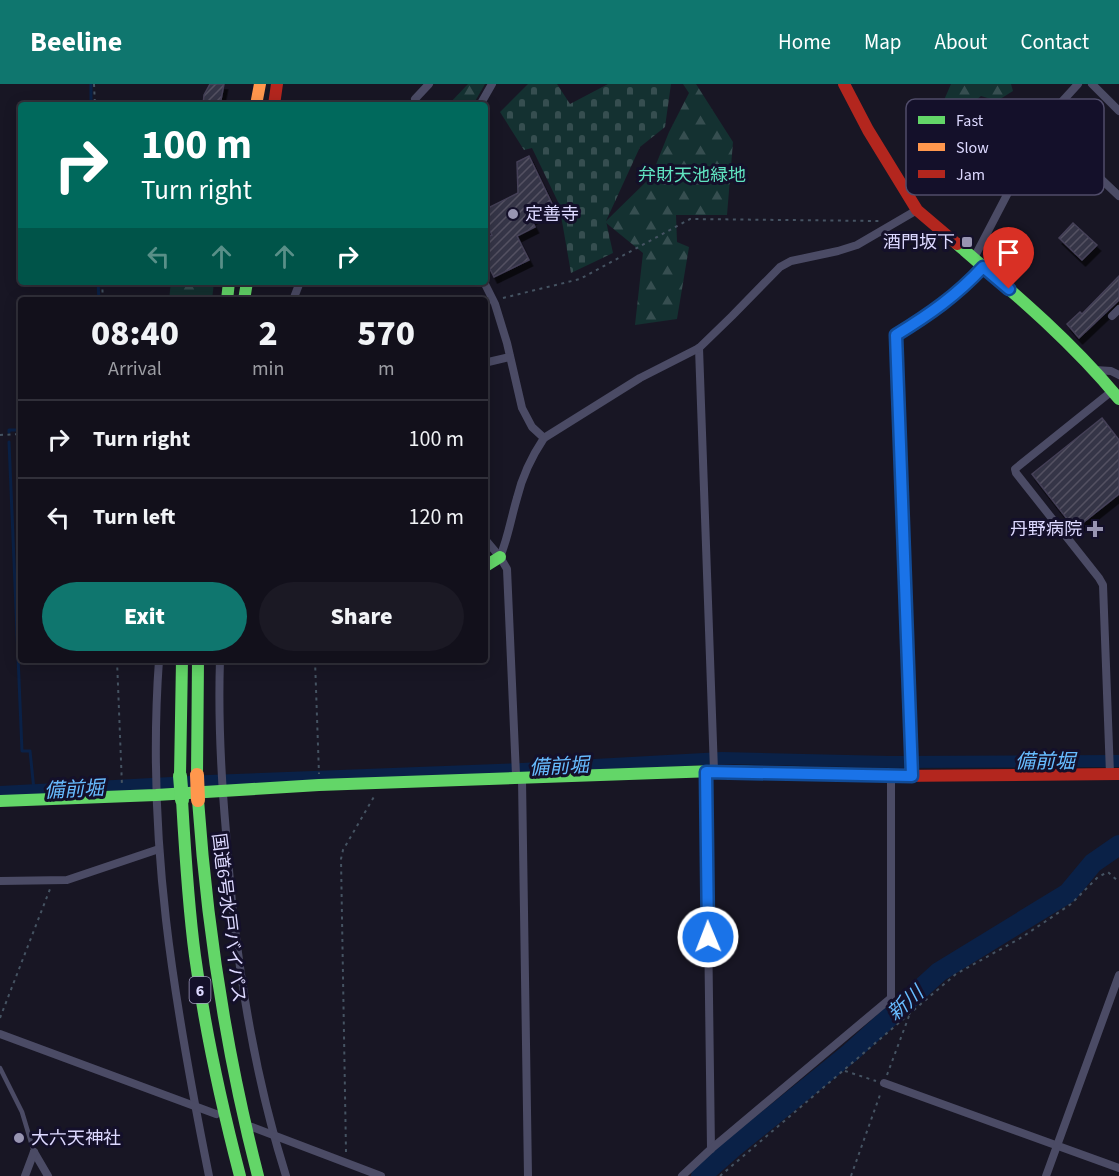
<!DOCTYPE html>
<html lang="en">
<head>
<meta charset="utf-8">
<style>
  body { margin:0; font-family:"Source Sans 3","Noto Sans JP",sans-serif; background:#1b1924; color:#f1f3f6; height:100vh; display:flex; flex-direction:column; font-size:22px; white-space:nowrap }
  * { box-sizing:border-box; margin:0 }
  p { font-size:20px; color:#9c9da3 }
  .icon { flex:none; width:33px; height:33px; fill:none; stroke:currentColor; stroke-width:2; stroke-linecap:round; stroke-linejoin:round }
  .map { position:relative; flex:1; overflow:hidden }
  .details { position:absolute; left:18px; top:213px; width:470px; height:366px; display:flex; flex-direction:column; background:#12101b; border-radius:6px; box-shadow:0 3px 15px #0003,0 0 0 2px #31303a }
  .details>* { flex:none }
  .banner { position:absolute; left:18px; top:18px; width:470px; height:183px; border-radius:6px; box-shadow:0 3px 15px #0003,0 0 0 2px #31303a; background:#00695c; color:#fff; overflow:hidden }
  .pin { position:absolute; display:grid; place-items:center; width:51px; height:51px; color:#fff; margin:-62px -26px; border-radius:50% 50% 50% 0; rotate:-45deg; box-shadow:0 0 6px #0007 }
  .pin .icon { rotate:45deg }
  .me { position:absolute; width:66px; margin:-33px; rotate:359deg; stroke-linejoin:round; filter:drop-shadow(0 0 4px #0008) }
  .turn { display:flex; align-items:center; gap:21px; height:126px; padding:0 24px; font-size:27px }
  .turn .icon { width:78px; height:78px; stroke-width:2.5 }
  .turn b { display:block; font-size:42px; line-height:51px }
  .lanes { display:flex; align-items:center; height:57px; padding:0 24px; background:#0003; justify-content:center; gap:30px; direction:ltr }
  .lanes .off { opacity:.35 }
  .eta { display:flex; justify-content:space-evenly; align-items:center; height:102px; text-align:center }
  .eta b { font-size:36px; font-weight:800; line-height:42px }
  .button { display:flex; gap:12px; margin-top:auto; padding:12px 24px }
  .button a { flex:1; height:69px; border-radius:36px; background:#0f766e; color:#fff; font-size:24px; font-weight:800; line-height:69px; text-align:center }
  .button a+a { background:#1b1924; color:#f1f3f6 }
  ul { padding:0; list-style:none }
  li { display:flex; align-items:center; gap:18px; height:78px; padding:0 24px; border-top:2px solid #31303a }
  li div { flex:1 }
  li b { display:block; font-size:22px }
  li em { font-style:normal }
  header { display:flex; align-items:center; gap:36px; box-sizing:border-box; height:84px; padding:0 30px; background:#0f766e; color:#fff }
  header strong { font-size:28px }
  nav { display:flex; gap:33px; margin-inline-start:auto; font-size:21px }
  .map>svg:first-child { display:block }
</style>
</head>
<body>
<header>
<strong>Beeline</strong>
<nav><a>Home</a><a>Map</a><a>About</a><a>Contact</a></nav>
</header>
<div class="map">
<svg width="1119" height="1092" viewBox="0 0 1119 1092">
  <defs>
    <pattern id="forest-firs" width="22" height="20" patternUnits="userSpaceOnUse" patternTransform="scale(1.5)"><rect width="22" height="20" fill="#143131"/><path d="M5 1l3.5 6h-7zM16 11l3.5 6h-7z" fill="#364e50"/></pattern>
    <pattern id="cemetery-stones" width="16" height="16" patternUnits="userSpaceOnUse" patternTransform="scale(1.5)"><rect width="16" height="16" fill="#143131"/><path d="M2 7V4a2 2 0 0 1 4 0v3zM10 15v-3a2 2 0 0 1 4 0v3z" fill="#364e50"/></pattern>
    <pattern id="building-hatch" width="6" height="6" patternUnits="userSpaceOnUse" patternTransform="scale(1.5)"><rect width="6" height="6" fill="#363446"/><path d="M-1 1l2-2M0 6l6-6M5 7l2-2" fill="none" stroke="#535162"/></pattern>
    <filter id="shadow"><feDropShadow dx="3.5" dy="6" stdDeviation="0" flood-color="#0009"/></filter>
  </defs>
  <rect width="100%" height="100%" fill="#181624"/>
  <g fill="url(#forest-firs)">
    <path d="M468,0H485L473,21H448Z"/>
    <path d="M683,0H696L733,58L727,131H676L677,158L689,163L677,235L635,241L643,169L605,138L651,93L669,48L689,9Z"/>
    <path d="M951,0H1011L1013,7L997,17L981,12L951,37L941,23Z"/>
    <path d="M171,198H214L212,216H169Z"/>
  </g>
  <path fill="url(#cemetery-stones)" d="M528,0H557L570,20L608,0H671L665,43L640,63L606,137L613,169L571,189L559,120L532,64L524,66L500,28Z"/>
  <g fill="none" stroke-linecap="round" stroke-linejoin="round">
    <g stroke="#0a2147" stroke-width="3">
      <path d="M91,0V21"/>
      <path d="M98,198L99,216"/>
      <path d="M9,348V346H21"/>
      <path d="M9,358L22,667H30L34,706"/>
    </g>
    <path stroke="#0a2147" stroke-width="12" d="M0,708L209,697L522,685L722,674L890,678L1119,677"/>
    <path stroke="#0a2147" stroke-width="20" d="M701,1092L734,1063L850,969L939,888L1068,809L1093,779L1119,761"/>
  </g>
  <g fill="url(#building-hatch)" stroke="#454158" stroke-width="1.5" filter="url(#shadow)">
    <path d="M210,0H224L220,21H203L204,11Z"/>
    <path d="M529,72L554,124L531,135L535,143L517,152L529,176L494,193L484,173V154L492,151L484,136V126L518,109L517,78Z"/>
    <path d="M1073,139L1097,161L1082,176L1059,154Z"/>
    <path d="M1119,192V216L1079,254L1067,240L1080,228L1082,230Z"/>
    <path d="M1102,334L1119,356V410L1075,445L1032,390Z"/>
  </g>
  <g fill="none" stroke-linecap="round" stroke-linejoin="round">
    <g stroke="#455362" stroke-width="2" stroke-dasharray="3 4.5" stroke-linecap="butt">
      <path d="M94,0L95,21"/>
      <path d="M102,198L103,216"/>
      <path d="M503,214L580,195L690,135L879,137"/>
      <path d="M0,351L21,350"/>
      <path d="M117,576L122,702"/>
      <path d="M315,576L319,690"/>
      <path d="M0,934L50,805"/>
      <path d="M845,987L876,997"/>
      <path d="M887,991L909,932"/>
      <path d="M346,1068L341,775L343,766L375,711"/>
      <path d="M720,1092L956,890L1019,855L1049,835L1071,820L1098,793L1108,788L1119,798"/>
      <path d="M851,1092L881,1008"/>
    </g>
    <path stroke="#4b4b65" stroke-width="4.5" d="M0,984L22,1028L34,1068"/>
    <g stroke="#4b4b65" stroke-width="8">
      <path d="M1092,0L1119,27"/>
      <path d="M415,15L429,0"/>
      <path d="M480,21L492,0"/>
      <path d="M1044,41L1119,112"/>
      <path d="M974,174L1047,34L1078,0"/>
      <path d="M484,198L495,220L507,259L522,324L532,343L544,354"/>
      <path d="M293,216L300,198"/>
      <path d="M1112,232L1119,225"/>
      <path d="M699,264L714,687"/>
      <path d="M484,279L510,273"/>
      <path d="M1095,286L1111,287L1119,291"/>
      <path d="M484,454L500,473L507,485L516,691"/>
      <path d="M500,473C508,454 511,434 517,414C522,393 532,372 544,354L640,294L699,264L732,232L780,183L791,177L838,167L857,161L917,126"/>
      <path d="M159,576C146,755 174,918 209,1092"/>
      <path d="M220,576C218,634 221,691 226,748C234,864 251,981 286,1092"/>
      <path d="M706,688L711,1065"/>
      <path d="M1110,690L1103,501L1099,494L1016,389L1015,385L1112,307"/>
      <path d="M912,691L896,251C929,230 957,212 983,183"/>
      <path d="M522,695L528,1092"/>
      <path d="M0,797L67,796L159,765"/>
      <path d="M0,950L216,1030"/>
      <path d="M884,999L1119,1084"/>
      <path d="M252,1043L381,1092"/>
      <path d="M34,1068L48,1092"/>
      <path d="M25,1092L34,1068"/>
      <path d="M682,1092L711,1065L891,914V692"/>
      <path d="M1046,1092L1119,891"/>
    </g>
    <g stroke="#63d668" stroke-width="12">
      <path d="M957,160C1014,209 1071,257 1119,315"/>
      <path d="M227,216L229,198"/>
      <path d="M244,216L247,198"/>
      <path d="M484,483L500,473"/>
      <path d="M197,691L198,576"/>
      <path d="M180,692L182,576"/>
      <path d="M182,716C185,768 188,820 195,872C205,946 221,1019 240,1092"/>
      <path d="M198,716C207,844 226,968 258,1092"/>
      <path d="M0,717L156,711L319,701L714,687L801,689"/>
    </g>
    <path stroke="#ff974d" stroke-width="12" d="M256,21L260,0"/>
    <g stroke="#b3261e" stroke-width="12">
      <path d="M844,0L868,46L917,126L957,160"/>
      <path d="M274,21L277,0"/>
      <path d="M801,689L891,692L1119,690"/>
    </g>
    <path stroke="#63d668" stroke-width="14" d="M180,692L182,716"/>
    <path stroke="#ff974d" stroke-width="14" d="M197,691L198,716"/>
  </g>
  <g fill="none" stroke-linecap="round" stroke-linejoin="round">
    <defs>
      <path id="route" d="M708,853L706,688L912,692L896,251C930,230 956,212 983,183L1009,205"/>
    </defs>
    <use href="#route" stroke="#114b97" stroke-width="15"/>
    <use href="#route" stroke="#1a73e8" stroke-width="10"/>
  </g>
  <g fill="#9895b2" stroke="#14102a" stroke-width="2">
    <circle cx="513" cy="130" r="6"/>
    <rect x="961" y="152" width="12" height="12" rx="3"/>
    <path d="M1092 436h6v6h6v6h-6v6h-6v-6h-6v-6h6z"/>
    <circle cx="19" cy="1054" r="6"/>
  </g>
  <g text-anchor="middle" stroke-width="6" stroke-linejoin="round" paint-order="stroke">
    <rect fill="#14102a" stroke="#a19dbf" stroke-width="1.5" x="189.5" y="893" width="21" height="26" rx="4.5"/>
    <g font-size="16" font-weight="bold" fill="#ddd9ff">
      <text x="200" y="912">6</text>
    </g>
    <g font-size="18" fill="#60e4c0" stroke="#14102a">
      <text x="692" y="97">弁財天池緑地</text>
    </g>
    <g font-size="18" fill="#ddd9ff" stroke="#14102a" text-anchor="start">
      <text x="525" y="136">定善寺</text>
      <text x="955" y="164" text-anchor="end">酒門坂下</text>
      <text x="1082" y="451" text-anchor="end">丹野病院</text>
      <text x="31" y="1060">大六天神社</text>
    </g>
    <g font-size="18" fill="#ddd9ff" stroke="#14102a">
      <text transform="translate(229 834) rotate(83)" y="6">国道6号水戸バイパス</text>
    </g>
    <g font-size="20" font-style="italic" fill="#67bcff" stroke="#14102a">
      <text x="1045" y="684">備前堀</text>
      <text transform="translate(559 682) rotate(-3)" y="7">備前堀</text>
      <text transform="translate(74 705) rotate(-3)" y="7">備前堀</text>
      <text transform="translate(905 919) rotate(-42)" y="7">新川</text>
    </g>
  </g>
  <rect x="906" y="15" width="198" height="96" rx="9" fill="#14102a" stroke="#504c6a" stroke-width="1.5"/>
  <rect x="918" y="32" width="27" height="8" fill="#63d668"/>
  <rect x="918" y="59" width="27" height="8" fill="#ff974d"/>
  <rect x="918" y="86" width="27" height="8" fill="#b3261e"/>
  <g font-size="16" fill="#ddd9ff">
    <text x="956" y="42">Fast</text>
    <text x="956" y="69">Slow</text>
    <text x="956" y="96">Jam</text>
  </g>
</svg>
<div class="pin" style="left:1009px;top:205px;background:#d93025"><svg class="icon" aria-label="arrive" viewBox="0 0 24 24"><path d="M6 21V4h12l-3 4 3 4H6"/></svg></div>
<svg class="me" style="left:708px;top:853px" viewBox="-20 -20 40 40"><circle r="17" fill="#1a73e8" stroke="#fff" stroke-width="3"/><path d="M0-11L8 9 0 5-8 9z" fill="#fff"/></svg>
<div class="banner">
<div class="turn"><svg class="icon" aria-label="right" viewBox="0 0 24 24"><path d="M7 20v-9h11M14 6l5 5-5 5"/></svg><div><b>100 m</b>Turn right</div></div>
<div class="lanes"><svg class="icon off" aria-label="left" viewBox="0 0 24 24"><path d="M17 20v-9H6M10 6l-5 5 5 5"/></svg><svg class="icon off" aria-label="ahead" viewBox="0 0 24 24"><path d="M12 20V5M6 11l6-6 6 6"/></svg><svg class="icon off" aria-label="ahead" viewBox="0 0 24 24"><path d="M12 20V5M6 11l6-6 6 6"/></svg><svg class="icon" aria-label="right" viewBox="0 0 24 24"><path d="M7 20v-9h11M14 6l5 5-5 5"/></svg></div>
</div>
<section class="details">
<div class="eta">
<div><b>08:40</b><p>Arrival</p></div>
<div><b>2</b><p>min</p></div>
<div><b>570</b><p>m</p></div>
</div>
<ul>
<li><svg class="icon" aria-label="right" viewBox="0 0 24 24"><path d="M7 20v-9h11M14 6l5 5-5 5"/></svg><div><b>Turn right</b></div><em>100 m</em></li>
<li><svg class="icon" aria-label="left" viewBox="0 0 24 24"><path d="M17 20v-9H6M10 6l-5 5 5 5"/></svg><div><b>Turn left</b></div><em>120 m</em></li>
</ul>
<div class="button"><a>Exit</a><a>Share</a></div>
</section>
</div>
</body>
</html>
